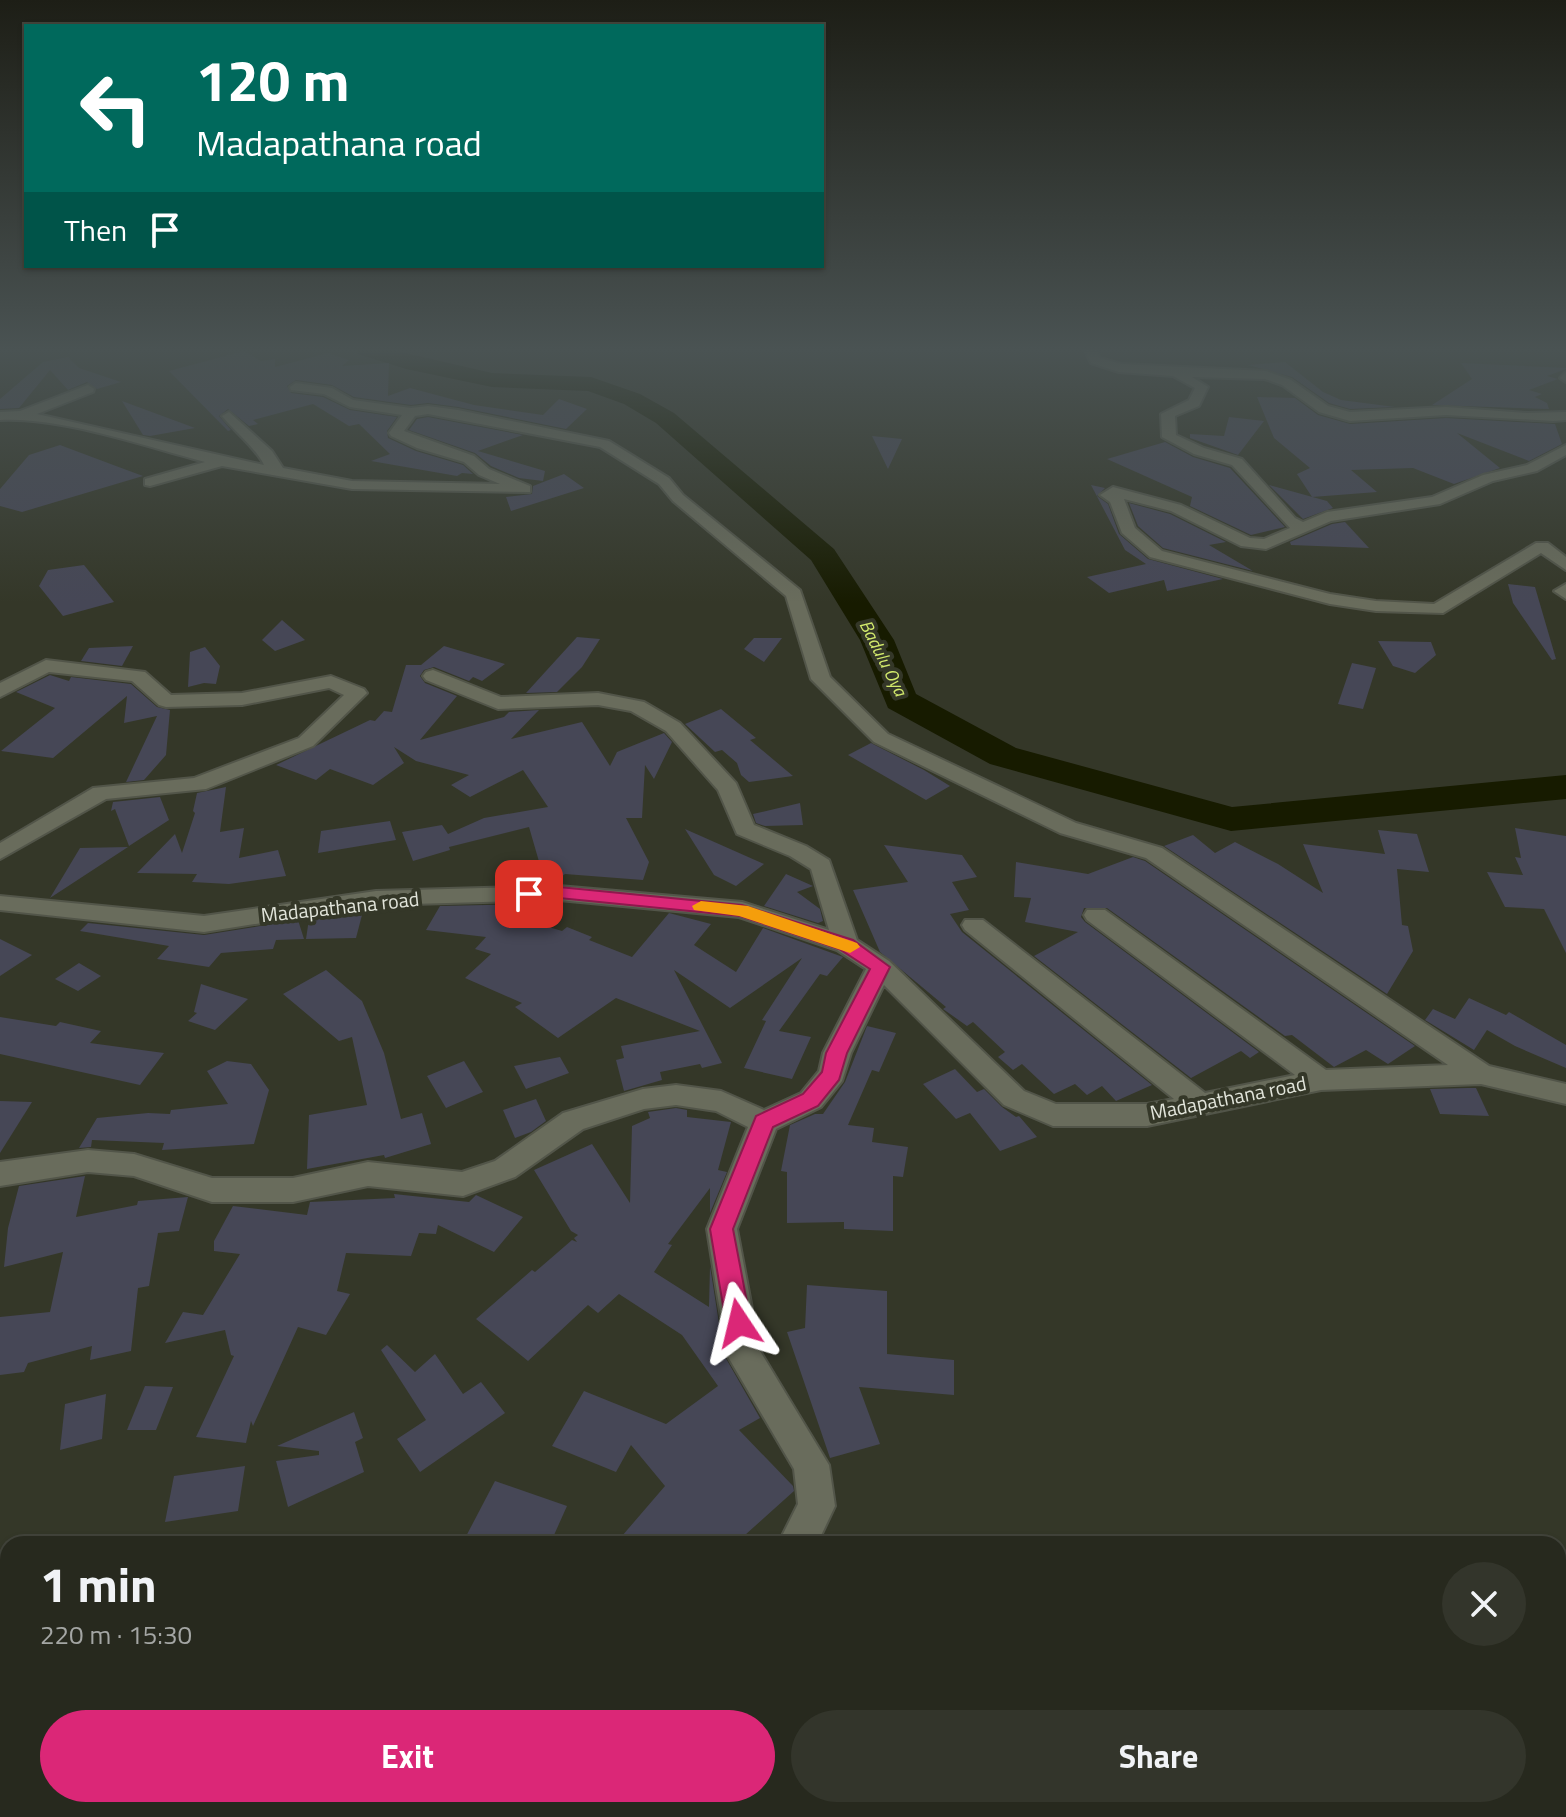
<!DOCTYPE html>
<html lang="en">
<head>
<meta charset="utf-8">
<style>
  body { margin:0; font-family:"Titillium Web",sans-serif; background:#33352b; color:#f1f3f6; height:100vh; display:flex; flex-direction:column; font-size:30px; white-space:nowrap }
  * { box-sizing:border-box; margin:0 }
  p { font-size:26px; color:#a4a6a4 }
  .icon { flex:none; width:44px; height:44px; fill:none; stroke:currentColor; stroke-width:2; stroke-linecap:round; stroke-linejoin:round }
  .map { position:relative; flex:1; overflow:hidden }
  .side { position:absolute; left:0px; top:1536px; width:1566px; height:282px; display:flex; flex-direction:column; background:#27291e; border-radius:24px 24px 0 0; box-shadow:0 2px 6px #0004,0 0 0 2px #43453c }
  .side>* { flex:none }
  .hud { position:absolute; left:24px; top:24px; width:800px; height:244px; border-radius:0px; box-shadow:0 2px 6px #0004,0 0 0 2px #43453c; background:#00695c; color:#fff; overflow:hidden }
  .pin { position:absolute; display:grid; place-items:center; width:68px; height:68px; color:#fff; margin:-34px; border-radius:16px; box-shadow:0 4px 12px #0006 }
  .me { position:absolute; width:88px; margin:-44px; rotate:350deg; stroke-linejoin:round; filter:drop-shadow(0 0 6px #0008) }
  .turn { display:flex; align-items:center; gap:28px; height:168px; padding:0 40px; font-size:36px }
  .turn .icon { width:104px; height:104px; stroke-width:2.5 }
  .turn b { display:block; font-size:56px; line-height:68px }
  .then { display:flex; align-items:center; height:76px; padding:0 40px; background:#0003; gap:16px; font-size:30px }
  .round { display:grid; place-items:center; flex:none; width:84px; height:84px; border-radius:42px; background:#33352b }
  .headline { display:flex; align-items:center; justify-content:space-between; height:136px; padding:0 40px }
  h1 { font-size:48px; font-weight:700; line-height:60px }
  .action { display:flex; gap:16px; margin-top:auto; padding:16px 40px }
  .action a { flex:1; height:92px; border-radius:48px; background:#db2777; color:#fff; font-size:32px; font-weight:700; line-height:92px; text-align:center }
  .action a+a { background:#33352b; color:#f1f3f6 }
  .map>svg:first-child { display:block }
</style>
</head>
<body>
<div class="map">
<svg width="1566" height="1817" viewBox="0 0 1566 1817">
  <rect width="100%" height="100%" fill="#343728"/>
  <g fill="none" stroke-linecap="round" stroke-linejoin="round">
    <path fill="#171b00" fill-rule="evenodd" d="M355,349H388L492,373L591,377L640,394L674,413L834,549L894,640L916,694L1016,748L1232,807L1566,775V799L1231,831L990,764L888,708L860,640L811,560L656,423L624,404L588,391L492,387L406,369L358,354Z"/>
  </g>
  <g fill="#464756">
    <path d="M244,351L261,361L275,359V367L328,353L349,360L342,366L389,363L388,396L410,388L474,405L543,415L559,399L587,409L566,429L458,407L428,403L411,405L354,397L332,385L296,380L287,386L291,393L323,397L350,410L397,417L387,431L388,438L416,451L463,465L473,474L462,473L457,476L371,461L390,454L359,424L349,426L313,404L253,420L258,424L249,426L228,409L219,416L231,430L228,431L169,371Z"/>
    <path d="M68,357L79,368L121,382L97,389L87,382L68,390L50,370L19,408L0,409V399L43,362Z"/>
    <path d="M1285,362L1323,392L1341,400L1395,407L1350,409L1329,403L1292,377L1248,365Z"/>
    <path d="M1461,363L1566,368V369L1547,376L1558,379L1529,390L1542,394L1535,397L1547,403L1549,409L1432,405L1472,379Z"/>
    <path d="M1257,397L1295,398L1318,415L1350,424L1446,418L1555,424L1562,444L1529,461L1457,433L1500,468L1454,484L1413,468L1351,470L1377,492L1312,497L1297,474L1310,468L1274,438Z"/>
    <path d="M122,401L195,428L150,436L143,435Z"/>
    <path d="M428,417L523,435L478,451L545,471L543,481L519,478L491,466L475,453L409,430L417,419Z"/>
    <path d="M1229,417L1264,421L1238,455L1190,438V434L1224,436Z"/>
    <path d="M872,436L902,439L888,469Z"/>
    <path d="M1165,442L1193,457L1230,468L1285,527L1251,535L1190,506L1192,497L1107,459Z"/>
    <path d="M60,445L116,466L143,476L22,512L0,506V489L29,455Z"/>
    <path d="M564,474L584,488L511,511L506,497L532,494L533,486Z"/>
    <path d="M1091,485L1105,488L1097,496L1108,504L1119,534L1148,559L1223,579L1167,591L1164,580L1109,593L1087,577L1146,564L1125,550Z"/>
    <path d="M1269,485L1327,501L1333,508L1303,519Z"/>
    <path d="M1129,503L1170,514L1226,542L1209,545L1253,571L1163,548L1138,526Z"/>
    <path d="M1345,522L1369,548L1291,545L1290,542L1332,524Z"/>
    <path d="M84,565L114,602L63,616L39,586L48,570Z"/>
    <path d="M1508,584L1535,587L1556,659L1552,660L1513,603Z"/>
    <path d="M282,620L305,640L275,651L262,640Z"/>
    <path d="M577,637L600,639L582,667L557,692L526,693Z"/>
    <path d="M754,638H782L764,662L744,649Z"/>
    <path d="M1378,641L1431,642L1436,655L1415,673L1393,666Z"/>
    <path d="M133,646L122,666L81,661L89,648Z"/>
    <path d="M444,646L505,664L482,681L473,677L469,681L434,667L424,670L420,676L425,683L457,696L420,740L504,717L509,712L539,710L511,739L582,722L610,766L617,752L664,733L672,742L654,779L645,765L642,818H626L649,862L643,880L565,874L553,883L516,884L540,865L529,827L449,847L450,850L413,861L402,832L442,825L448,834L484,818L548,807L523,770L470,797L451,785L469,775L416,761L394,747L404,763L373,785L330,769L316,780L276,765L370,720L375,721L384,711L392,712L406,665H421Z"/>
    <path d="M205,647L220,666L216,684L204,683L188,687L190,652Z"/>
    <path d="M1352,663L1376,668L1363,709L1338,704Z"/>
    <path d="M50,675L69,681L71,677L131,684L157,707L170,710L166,755L144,780L126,782L157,716L124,723L127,696L53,758L1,751L55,708L16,692Z"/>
    <path d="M721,709L756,738L750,740L793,776L749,782L741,775L737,763L722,750L715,752L685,724Z"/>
    <path d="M871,743L924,770L950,786L926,800L848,755Z"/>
    <path d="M226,787L220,832L244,828L239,858L278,850L286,876L229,884L192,882L197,874L137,873L175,834L182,853L195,813L193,811L197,793Z"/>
    <path d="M160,797L169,820L129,846L115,809L111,811L113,802Z"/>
    <path d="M800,803L803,825L765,826L756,823L753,814Z"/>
    <path d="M390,821L396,840L318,853L321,831Z"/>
    <path d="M1515,828L1566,836V953L1544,909L1505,907L1487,872L1523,875L1515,857L1521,858Z"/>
    <path d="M685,829L764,864L736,886L714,875Z"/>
    <path d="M1378,830L1417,834L1429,872L1397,869L1402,925L1408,926L1413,951L1387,994L1164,846L1193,835L1215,853L1235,842L1278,864L1323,893L1303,844L1385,854Z"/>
    <path d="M884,845L962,855L977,877L952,882L969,910L950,914L962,932L1152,1085L1116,1101L1102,1086L1087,1095L1075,1084L1054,1094L1022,1064L1013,1070L998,1057L1005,1052L973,1022L967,1026L943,1009L946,1007L880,952L853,890L908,882Z"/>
    <path d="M128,847L50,898L80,848Z"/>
    <path d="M1133,857L1145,861L1415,1046L1388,1064L1366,1050L1334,1067L1292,1035L1285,1036L1107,908H1084L1081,917L1085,922L1259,1052L1250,1058L1241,1051L1191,1078L1034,956L1078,932L1025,922L1031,898L1014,897L1016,862L1088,874Z"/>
    <path d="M786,874L813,886L797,892L820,909L823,921L818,923L764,906Z"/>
    <path d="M527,904L512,916L562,931L567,927L592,937L589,940L632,957L669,913L711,924L694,945L736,972L763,928L843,957L827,976L820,974L779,1031L811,1037L792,1079L744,1068L766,1021L762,1020L802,958L730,1008L674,970L722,1063L702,1068L700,1064L660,1072L662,1080L624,1091L616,1060L624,1058L621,1046L700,1031L616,998L558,1038L515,1007L522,1003L465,978L491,954L475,949L486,937L426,930L440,906Z"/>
    <path d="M362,915L356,938L306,939L309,919Z"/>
    <path d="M298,920L304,939L276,940L273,949L221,953L209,967L157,959L169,946L80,931L88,923L204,935Z"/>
    <path d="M0,939L32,955L0,976Z"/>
    <path d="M79,963L101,976L78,991L55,979Z"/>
    <path d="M326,970L362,1001L384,1053L401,1119L422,1113L431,1144L385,1158L384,1155L307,1169L309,1115L367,1105L352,1037L339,1041L283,994Z"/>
    <path d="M201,984L248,999L215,1030L188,1021L197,1013L194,1012Z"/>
    <path d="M1469,998L1506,1015L1509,1012L1566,1045V1068L1515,1046L1487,1030L1474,1050L1425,1020L1433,1009L1455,1019Z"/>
    <path d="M0,1017L56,1026L60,1022L101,1031L90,1043L164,1053L140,1085L0,1054Z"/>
    <path d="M867,1026L896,1033L879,1072L872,1070L848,1125L874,1128L872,1142L908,1147L903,1177L893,1176V1231L844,1229V1222L787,1223V1172L781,1171L790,1125L815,1114H823L845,1082Z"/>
    <path d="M560,1057L569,1073L526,1089L514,1066Z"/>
    <path d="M227,1061L251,1064L269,1090L254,1144L162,1150L164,1143L92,1140L91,1147L79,1148L97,1118L148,1113L170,1114L171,1110L228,1104L207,1071Z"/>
    <path d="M464,1061L483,1092L446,1108L427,1076Z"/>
    <path d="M955,1069L977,1092L984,1089L1002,1107L1016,1117L1019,1116L1037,1137L1000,1151L970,1113L956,1119L923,1084Z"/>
    <path d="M1467,1088H1476L1489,1116L1440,1114L1430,1089Z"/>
    <path d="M536,1099L546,1121L531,1132L515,1138L503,1110Z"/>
    <path d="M0,1101L32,1102L0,1153Z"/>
    <path d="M676,1108L687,1110V1117L731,1122L718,1170L727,1172L710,1213V1188L668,1244L672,1245L654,1272L709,1307L710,1266L724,1355L760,1418L739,1430L793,1486L794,1491L735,1544H632L622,1536L665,1486L631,1445L616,1472L552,1446L584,1391L666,1424L718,1386L682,1335L619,1294L598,1313L588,1305L528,1361L476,1319L532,1270L535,1272L572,1240L577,1242L574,1238L578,1235L571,1231L534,1170L592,1144L630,1203L632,1126L650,1118L648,1112Z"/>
    <path d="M85,1176L76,1217L137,1205L138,1201L188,1197L179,1231L158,1233L149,1286L138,1288L131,1351L90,1360L92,1346L28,1363L24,1372L0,1375V1317L50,1312L63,1252L4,1267L8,1228L19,1186Z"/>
    <path d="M394,1194L469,1202L476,1195L523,1217L494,1252L438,1225L436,1234L419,1233L411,1256L346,1253L337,1291L350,1294L326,1335L298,1327L253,1426L251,1421L246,1443L196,1437L234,1356L231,1355L225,1330L165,1343L183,1312L203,1315L240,1254L214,1251V1241L233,1206L307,1215L310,1202L395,1198Z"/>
    <path d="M807,1285L887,1291V1354L954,1360V1395L859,1387L880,1444L830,1458L787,1332L805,1328Z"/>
    <path d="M387,1345L415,1372L435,1354L463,1394L481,1382L505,1413L420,1472L397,1439L426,1420L381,1350Z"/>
    <path d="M145,1386L173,1387L156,1430H127Z"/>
    <path d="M106,1394L102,1439L60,1450L65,1404Z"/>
    <path d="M354,1412L363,1438L355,1442L364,1472L288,1507L276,1461L319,1455V1451L277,1446Z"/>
    <path d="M245,1466L238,1511L165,1522L174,1476Z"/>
    <path d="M495,1481L567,1506L550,1544H462Z"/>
  </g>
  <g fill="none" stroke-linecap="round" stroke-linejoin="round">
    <defs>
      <g id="minor">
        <path d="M1084,349H1096L1100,358L1121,364L1266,371L1291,380L1328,406L1350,412L1446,407L1527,413L1566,412V420L1553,421L1446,415L1350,421L1319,412L1282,385L1265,379L1192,377L1208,387L1199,406L1175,416L1176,435L1204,448L1242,459L1295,518L1303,522L1327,512L1432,497L1483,475L1527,465L1566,445V455L1537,471L1493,481L1440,504L1331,521L1266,549L1241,546L1171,511L1124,499L1135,528L1162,551L1330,594L1376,601L1434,604L1536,543H1548L1566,557V570L1541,553L1443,613L1376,611L1330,604L1150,557L1122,533L1110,502L1100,495L1113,487L1181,505L1250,538L1264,539L1290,528L1232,465L1194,454L1162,437L1161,414L1189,400L1195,388L1173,376L1119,372L1091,363Z"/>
        <path d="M1566,372V382L1560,378Z"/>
        <path d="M296,383L332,388L353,400L411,408L428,406L458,410L609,441L669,478L683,495L800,590L830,677L888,734L1076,823L1162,848L1489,1066L1566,1084V1104L1481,1084L1321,1090L1147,1126H1053L1004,1105L884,985L851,1053L842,1081L821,1107L776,1129L737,1229L760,1351L829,1465L835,1506L817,1544H778L798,1504L794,1469L727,1355L707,1229L748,1127L716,1111L676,1105L644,1109L583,1129L515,1177L463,1196L368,1186L293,1202H212L134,1176L88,1172L0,1186V1162L88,1150L134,1154L212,1178H293L368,1162L462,1172L495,1161L563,1113L643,1089L676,1085L721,1091L764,1110L801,1093L819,1071L823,1053L866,969L837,950L739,917L559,900L376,905L204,932L0,910V896L204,916L376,891L559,886L742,902L829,930L811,869L790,856L737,834L718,790L666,731L631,711L598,705L498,709L426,680L423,676L426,672L433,670L501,697L598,693L644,702L680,723L736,783L754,825L806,846L829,860L857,940L889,961L1024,1091L1056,1104H1147L1174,1099L965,930L962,925L965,920H983L1205,1093L1295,1075L1087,920L1084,915L1087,910H1105L1326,1070L1448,1065L1146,858L1060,833L874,742L811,679L786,596L673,501L659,484L600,447L428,414L415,416L404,431L474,456L489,469L530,486V492L352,489L222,466L150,486L145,485V479L205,462C144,446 62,417 0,420V412L20,411L88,385L94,389L93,392L37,414L264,465C256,448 235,432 222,416L229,412L272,451L283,468L352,481L500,484L479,475L464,462L417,448L391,436L389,433L402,415L350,407L324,394L291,390L290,387Z"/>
        <path d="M1566,584V599L1554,591Z"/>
        <path d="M46,660L145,672L171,695L242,693L331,676L364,689L367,693L313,746L206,789L106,799L0,859V843L93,788L194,778L299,738L344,695L329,688L242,705L166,707L159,705L132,681L49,672L0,697V683Z"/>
        <path d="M593,1810H638L635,1817H590Z"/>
      </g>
    </defs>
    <use href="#minor" stroke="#525549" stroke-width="4"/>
    <use href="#minor" fill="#696c5c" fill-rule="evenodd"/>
  </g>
  <linearGradient id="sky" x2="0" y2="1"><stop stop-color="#1d1e16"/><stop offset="0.58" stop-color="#4a5353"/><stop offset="1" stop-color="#4a5353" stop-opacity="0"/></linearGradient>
  <rect width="1566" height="603" fill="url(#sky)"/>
  <path fill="#db2777" stroke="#8e194d" stroke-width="2" d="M559,887L742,905L853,940L890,967L847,1053L839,1080L818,1106L773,1127L733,1229L751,1323L747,1331L739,1334L730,1331L726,1323L710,1229L756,1116L803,1094L822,1072L826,1053L870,969L839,949L740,916L559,898L529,899L520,894L529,888Z"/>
  <path fill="#f59e0b" d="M701,901L748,906L857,943L860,947L850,953L739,916L694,910L692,906Z"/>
  <g text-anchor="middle" stroke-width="8" stroke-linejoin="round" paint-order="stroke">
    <g font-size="18" font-style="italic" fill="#d3ea6c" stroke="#343728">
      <text transform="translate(883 658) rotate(63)" y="6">Badulu Oya</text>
    </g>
    <g font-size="20" fill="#e1e4da" stroke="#343728">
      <text transform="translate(340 907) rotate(-6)" y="7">Madapathana road</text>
      <text transform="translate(1228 1098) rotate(-11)" y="7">Madapathana road</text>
    </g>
  </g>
</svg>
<div class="pin" style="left:529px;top:894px;background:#d93025"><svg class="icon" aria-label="arrive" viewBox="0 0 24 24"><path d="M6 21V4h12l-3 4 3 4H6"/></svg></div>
<svg class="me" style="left:739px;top:1323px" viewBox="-20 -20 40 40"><path d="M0-17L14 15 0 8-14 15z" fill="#db2777" stroke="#fff" stroke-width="4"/></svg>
<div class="hud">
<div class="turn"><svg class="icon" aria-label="left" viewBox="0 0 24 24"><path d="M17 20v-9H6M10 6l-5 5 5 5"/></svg><div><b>120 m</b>Madapathana road</div></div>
<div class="then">Then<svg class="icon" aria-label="arrive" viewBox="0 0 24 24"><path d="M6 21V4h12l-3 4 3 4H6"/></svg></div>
</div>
<section class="side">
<div class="headline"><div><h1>1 min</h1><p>220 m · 15:30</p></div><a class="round"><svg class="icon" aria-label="close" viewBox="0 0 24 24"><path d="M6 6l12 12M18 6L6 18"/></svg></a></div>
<div class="action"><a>Exit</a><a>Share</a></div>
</section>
</div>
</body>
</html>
